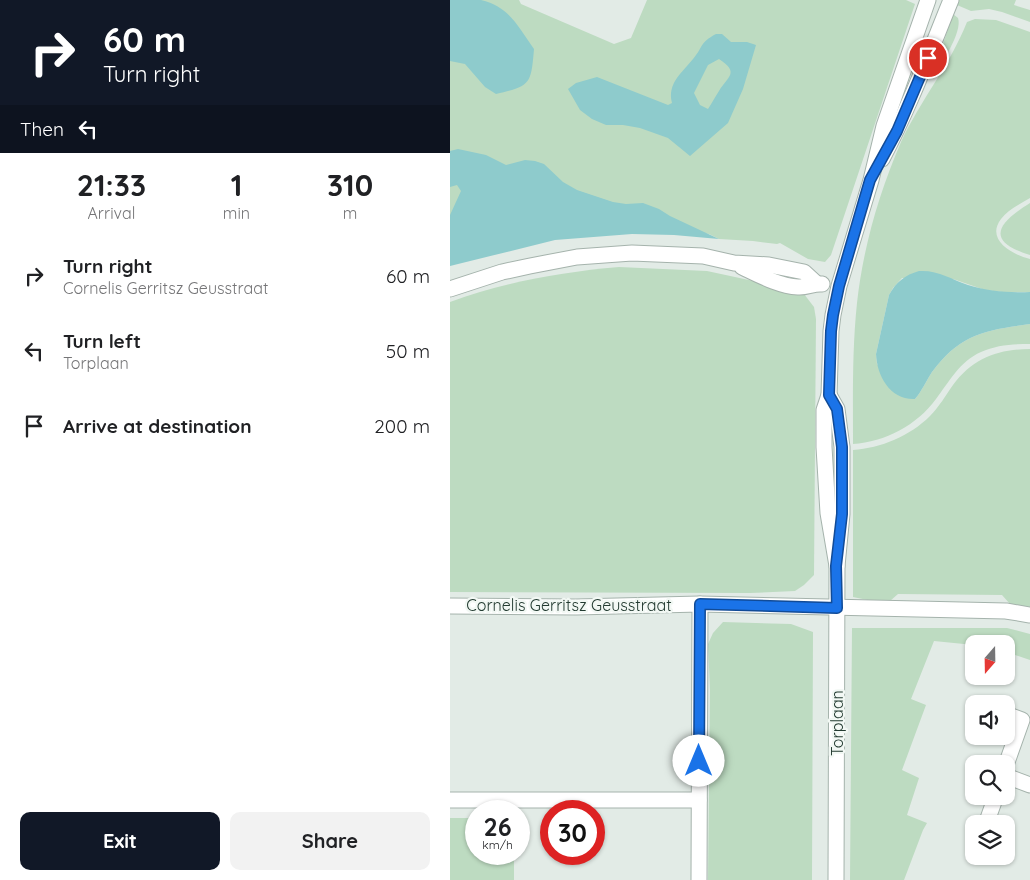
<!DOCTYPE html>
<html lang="en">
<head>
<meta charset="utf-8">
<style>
  body { margin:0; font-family:Quicksand,sans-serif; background:#f2f2f2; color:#202124; height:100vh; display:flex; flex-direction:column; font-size:19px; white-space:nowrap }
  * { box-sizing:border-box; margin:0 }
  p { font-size:16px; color:#757577 }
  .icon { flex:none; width:28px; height:28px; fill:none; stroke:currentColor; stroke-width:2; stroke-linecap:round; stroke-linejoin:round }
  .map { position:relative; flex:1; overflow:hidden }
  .panel { display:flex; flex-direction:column; background:#fff; width:450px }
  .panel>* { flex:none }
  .guide { background:#111827; color:#fff; overflow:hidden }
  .needle { width:32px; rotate:200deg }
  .controls { position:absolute; left:515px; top:635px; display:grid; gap:10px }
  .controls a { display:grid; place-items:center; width:50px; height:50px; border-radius:10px; background:#fff; box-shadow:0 1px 4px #0004; font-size:25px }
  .speed { position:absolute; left:15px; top:800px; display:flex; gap:10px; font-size:25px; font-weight:700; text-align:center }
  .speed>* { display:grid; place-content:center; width:65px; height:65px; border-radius:50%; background:#fff; box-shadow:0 1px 4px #0004; line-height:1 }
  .speed small { font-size:12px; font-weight:400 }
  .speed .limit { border:8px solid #d22; background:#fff; color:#111 }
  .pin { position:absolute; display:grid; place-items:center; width:42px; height:42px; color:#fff; margin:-21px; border:2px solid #fff; border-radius:50%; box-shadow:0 1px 5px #0007 }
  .me { position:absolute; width:55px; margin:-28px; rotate:0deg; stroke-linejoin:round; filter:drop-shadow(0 0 4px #0008) }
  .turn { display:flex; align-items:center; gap:18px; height:105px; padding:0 20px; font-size:22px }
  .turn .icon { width:65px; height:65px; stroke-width:2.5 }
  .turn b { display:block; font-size:35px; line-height:42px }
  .then { display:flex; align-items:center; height:48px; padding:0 20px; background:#0003; gap:10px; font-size:19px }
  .eta { display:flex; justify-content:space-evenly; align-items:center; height:85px; text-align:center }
  .eta b { font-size:30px; font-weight:700; line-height:35px }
  .cta { display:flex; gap:10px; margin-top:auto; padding:10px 20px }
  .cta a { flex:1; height:58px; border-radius:10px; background:#111827; color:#fff; font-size:20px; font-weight:700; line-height:58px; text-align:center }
  .cta a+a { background:#f2f2f2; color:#202124 }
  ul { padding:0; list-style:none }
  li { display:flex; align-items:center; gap:15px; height:75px; padding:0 20px }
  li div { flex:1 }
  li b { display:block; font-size:19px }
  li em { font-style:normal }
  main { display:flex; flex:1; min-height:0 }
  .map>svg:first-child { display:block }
</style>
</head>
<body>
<main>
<section class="panel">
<div class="guide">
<div class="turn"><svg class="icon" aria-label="right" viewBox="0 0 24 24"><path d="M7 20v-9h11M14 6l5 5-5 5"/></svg><div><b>60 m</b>Turn right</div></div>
<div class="then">Then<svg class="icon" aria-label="left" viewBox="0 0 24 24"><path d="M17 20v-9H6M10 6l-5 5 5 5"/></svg></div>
</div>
<div class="eta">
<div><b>21:33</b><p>Arrival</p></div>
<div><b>1</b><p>min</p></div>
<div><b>310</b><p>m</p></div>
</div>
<ul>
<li><svg class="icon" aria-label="right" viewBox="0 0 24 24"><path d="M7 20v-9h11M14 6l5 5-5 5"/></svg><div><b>Turn right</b><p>Cornelis Gerritsz Geusstraat</p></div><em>60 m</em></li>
<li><svg class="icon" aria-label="left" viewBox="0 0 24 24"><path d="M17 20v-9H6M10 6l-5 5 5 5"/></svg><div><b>Turn left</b><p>Torplaan</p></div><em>50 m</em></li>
<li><svg class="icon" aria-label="arrive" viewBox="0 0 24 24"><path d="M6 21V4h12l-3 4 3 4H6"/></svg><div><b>Arrive at destination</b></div><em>200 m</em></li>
</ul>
<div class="cta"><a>Exit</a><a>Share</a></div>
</section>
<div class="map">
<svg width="580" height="880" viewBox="0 0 580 880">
  <rect width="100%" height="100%" fill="#e2ebe6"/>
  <g fill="#bddbc1">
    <path d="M0,0H69L71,4L164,44L181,38L197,0H456L465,4L381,255L375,262L358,259L330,243L327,244L303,241L269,239L259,234L225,229L95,235L0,263Z"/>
    <path d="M508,0H566L564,5L580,10V22L552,12L539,9L521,11L507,5Z"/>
    <path d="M503,14L508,18C513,32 490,66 482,77Z"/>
    <path d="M525,19L546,20L580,32V198C570,204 558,210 551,219C535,240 563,255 580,259V292H552L535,290L503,279L452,278L443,288L439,295L426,354L427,364L465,399C472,391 476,381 482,372C510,334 535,330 580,324V344C564,344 546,345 531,352C510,361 499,382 486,399C467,425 435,442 403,444C403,398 402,350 407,303C413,248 429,193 451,142C470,101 500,65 517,22Z"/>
    <path d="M580,203V255C534,241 548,223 580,203Z"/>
    <path d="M169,267L257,271L322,285L354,294L364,307L366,319L364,575L354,585L345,591L300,593L0,592V302C55,282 111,272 169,267Z"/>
    <path d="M580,349V607L560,604L552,595L448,594L440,601L427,602L403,597V450C431,448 460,436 480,416C489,407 496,395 503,385C523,358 548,349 580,349Z"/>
    <path d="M273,622L341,624L363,632L362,880H258L260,690L258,644L263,633Z"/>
    <path d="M402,628H557L580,634V660L556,652V644H524V645L484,641L461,699L476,705L452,770L469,778L457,815L477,823L473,830L454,880H400Z"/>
    <path d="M0,818H26V854H64V880H0Z"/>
  </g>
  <g fill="#8ecbcc" fill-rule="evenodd">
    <path d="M0,0C10,0 22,0 31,0C60,7 68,27 84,49C81,84 81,86 46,94L35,87L15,64L0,61Z"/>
    <path d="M266,34H272L281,42H297L306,45L293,89L278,123L240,156L218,138L190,128L173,125H156L142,119L130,110L118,89L126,83L147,77L218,105L222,103C217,83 232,73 243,59C254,46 249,43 266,34ZM269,59C290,73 278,76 269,91C265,97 262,103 258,109L250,105L244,93L258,65Z"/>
    <path d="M8,149L36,155L56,165L75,160L85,161L94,164L113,182L127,190L163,202L176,204L193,203L209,209L220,216L269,239L224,235L182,234L105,240L0,266V215L11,191L7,185L0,187V151Z"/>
    <path d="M469,271C489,270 500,279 518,285C538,291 559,293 580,292V324C535,330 510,334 482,372C476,381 472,391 465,399C440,400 427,376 426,354L439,295C446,282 455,275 469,271Z"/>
  </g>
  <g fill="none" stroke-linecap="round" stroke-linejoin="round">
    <defs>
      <g id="minor">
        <path d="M432,159C459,108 479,54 501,0"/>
        <path d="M292,267C309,275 329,286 348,287C356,288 364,283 372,284"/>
        <path d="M0,289L52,272L80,266L127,257L182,253L253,256L284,263L319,265L354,272L366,283"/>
        <path d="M379,395L387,409L392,447V514L387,566L386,880"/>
        <path d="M387,566L378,513L374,447V410L379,395L381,331L383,315L389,286L421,180L434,126L478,0"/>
        <path d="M0,606L126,607L250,604L556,611L580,615"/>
        <path d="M556,714L572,720L556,765"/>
        <path d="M556,776L580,785"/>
        <path d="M0,800H249"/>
        <path d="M536,824L546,796"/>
        <path d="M249,880L250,604"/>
      </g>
    </defs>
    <use href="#minor" stroke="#a5b3ac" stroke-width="17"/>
    <use href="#minor" stroke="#fff" stroke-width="15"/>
  </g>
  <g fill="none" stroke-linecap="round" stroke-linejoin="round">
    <defs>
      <path id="route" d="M249,761L250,604L387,608L386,566L392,514V447L387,409L379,395L381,331L383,315L389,286L420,180L447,131L478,58"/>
    </defs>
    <use href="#route" stroke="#114b97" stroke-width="12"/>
    <use href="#route" stroke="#1a73e8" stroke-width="9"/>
  </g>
  <g text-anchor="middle" stroke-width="4.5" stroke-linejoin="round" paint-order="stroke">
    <g font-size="16" fill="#233b31" stroke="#f2f8f4">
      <text x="119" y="611">Cornelis Gerritsz Geusstraat</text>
      <text transform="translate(387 723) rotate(-90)" y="6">Torplaan</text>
    </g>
  </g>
</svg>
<div class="controls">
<a><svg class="needle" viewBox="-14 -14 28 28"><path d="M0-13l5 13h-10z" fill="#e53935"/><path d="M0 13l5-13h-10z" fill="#757577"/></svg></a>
<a><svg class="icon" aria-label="sound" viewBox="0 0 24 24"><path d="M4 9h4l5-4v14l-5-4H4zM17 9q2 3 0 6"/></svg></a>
<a><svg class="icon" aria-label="search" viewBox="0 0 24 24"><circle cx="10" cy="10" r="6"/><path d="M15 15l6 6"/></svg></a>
<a><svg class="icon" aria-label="layers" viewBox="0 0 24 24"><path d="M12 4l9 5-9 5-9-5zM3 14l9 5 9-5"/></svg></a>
</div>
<div class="speed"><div>26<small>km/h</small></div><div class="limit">30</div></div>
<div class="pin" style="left:478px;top:58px;background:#d93025"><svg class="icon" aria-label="arrive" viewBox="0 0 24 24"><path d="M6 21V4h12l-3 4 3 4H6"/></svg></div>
<svg class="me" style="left:249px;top:761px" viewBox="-20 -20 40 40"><circle r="19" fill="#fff"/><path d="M0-13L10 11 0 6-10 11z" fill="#1a73e8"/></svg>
</div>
</main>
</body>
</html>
